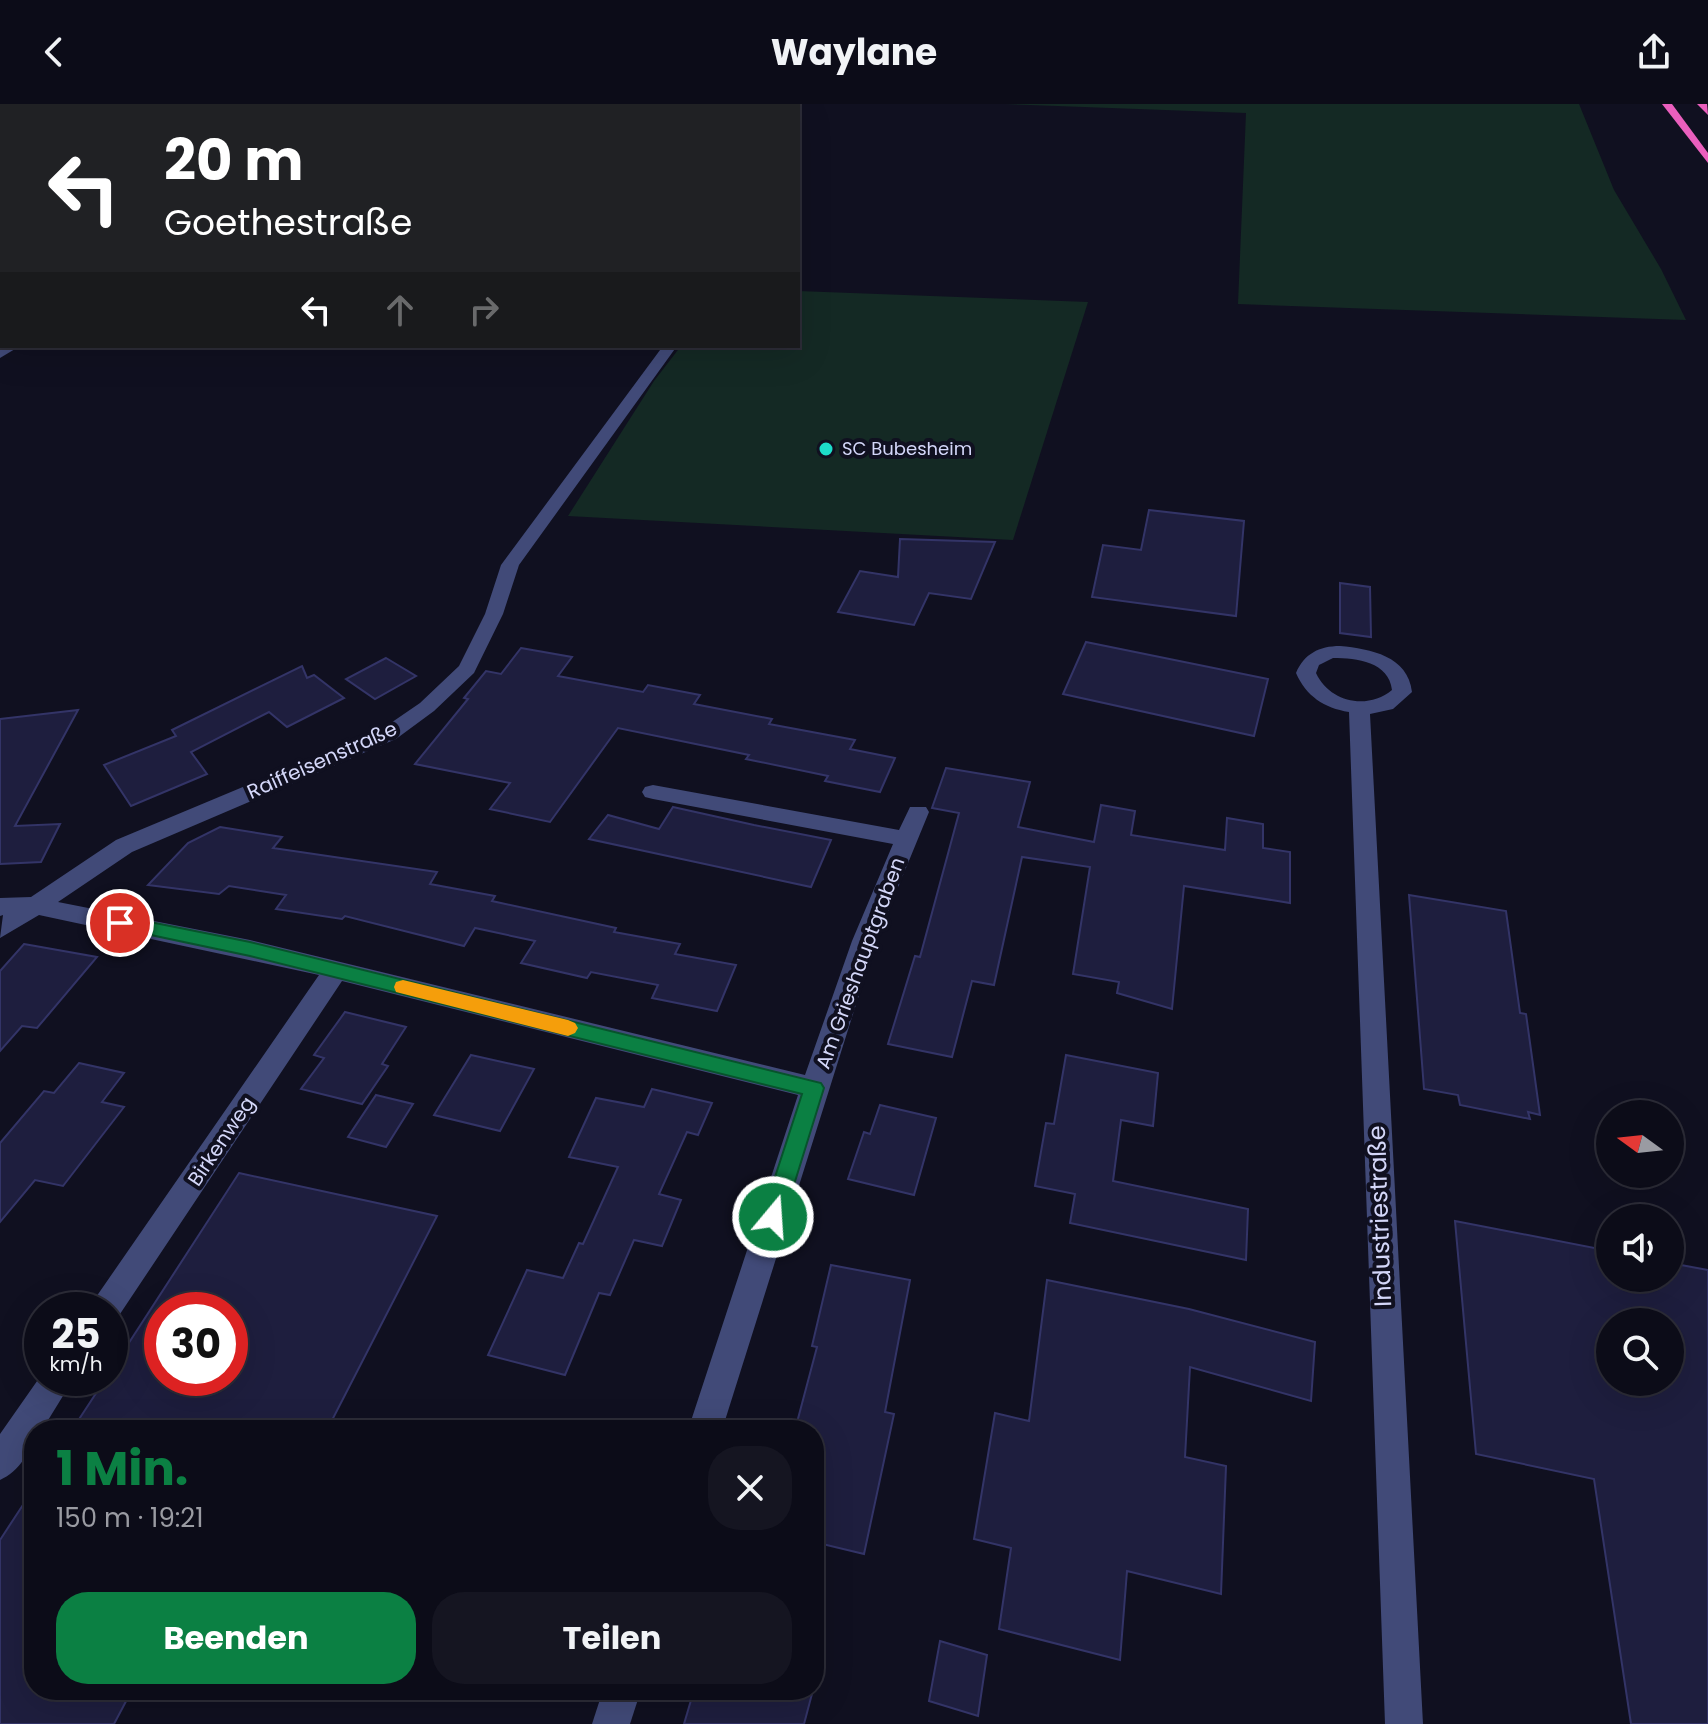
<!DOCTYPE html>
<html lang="de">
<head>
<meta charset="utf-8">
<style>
  body { margin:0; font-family:Poppins,sans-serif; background:#151521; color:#f1f3f6; height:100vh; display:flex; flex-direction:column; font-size:30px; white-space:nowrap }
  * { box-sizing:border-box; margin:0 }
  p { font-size:26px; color:#9a9ba2 }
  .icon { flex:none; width:44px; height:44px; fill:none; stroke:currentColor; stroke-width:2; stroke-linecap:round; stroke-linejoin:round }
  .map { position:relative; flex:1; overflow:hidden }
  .drawer { position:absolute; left:24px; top:1316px; width:800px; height:280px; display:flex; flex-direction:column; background:#0c0c18; border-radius:32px; box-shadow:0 8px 32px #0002,0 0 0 2px #2c2c37 }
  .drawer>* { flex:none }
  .hud { position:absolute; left:0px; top:0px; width:800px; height:244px; box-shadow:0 8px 32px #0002,0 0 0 2px #2c2c37; background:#202124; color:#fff; overflow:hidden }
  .needle { width:52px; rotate:285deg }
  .controls { position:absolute; left:1596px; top:996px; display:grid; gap:16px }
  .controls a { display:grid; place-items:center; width:88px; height:88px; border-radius:50%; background:#0c0c18; box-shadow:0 8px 32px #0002,0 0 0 2px #2c2c37; font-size:40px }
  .speed { position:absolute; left:24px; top:1188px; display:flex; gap:16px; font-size:40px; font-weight:700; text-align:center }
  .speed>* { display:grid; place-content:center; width:104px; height:104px; border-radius:50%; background:#0c0c18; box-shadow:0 8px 32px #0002,0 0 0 2px #2c2c37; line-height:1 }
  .speed small { font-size:20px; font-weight:400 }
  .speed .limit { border:12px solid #d22; background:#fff; color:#111 }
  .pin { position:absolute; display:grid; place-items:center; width:68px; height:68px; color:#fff; margin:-34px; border:4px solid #fff; border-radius:50%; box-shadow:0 2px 8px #0007 }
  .me { position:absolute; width:88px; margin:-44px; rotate:18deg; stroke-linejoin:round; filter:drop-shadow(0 0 6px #0008) }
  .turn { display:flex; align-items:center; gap:28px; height:168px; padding:0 32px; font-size:36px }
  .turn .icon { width:104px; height:104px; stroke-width:2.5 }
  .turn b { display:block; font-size:56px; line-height:68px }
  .lanes { display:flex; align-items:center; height:76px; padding:0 32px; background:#0003; justify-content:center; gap:40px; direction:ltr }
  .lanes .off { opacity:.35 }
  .round { display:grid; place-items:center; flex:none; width:84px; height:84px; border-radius:32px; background:#151521 }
  .head { display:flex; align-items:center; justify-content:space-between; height:136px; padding:0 32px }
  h1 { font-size:48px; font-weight:700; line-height:60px; color:#0b8043 }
  .button { display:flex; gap:16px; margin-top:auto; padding:16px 32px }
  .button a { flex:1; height:92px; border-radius:32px; background:#0b8043; color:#fff; font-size:32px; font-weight:700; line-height:92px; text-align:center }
  .button a+a { background:#151521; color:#f1f3f6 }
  header { display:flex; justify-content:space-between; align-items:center; height:104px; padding:0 32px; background:#0c0c18; font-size:36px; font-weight:700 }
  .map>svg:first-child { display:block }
</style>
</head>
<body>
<header><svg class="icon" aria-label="back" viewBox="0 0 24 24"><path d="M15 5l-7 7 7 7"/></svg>Waylane<svg class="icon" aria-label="share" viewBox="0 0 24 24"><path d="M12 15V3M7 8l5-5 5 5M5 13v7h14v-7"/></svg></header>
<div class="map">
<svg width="1708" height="1620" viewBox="0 0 1708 1620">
  <rect width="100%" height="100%" fill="#101020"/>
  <g fill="#142924">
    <path d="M1005,0H1579L1614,86L1661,165L1686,216L1238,200L1246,9Z"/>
    <path d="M798,187L1088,198L1013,436L568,412L654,277L681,242H798Z"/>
  </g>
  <g fill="#1e1e3e" stroke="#333467" stroke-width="2" fill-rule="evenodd">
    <path d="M1149,406L1244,417L1236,512L1092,493L1103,441L1141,446Z"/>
    <path d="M900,435L995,438L971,495L929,489L914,521L838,508L860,467L898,473Z"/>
    <path d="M1340,479L1370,483L1371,533L1340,529Z"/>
    <path d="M1086,538L1268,575L1254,632L1063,590Z"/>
    <path d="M521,544L572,553L558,572L643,588L648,581L700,591L694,600L772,615L769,620L855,636L850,645L895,654L880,688L825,677L828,672L746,655L749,651L618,624L550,718L490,705L510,679L415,660L468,595L464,594L486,567L501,570Z"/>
    <path d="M386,554L416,572L375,595L346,575Z"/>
    <path d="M302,562L307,574L314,571L344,594L287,623L269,608L191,648L207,670L131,702L104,661L176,632L172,626Z"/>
    <path d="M78,606L15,722L60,720L41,758L0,760V615Z"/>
    <path d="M946,664L1030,678L1018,723L1094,738L1101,701L1135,707L1131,731L1225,746L1227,714L1263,720V744L1290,748V799L1184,782L1172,905L1117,889L1119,878L1073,870L1090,763L1022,753L994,881L972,877L952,953L888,940L915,852L920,853L959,709L932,704Z"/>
    <path d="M673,703L754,721L831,736L811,783L589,735L608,711L659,725Z"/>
    <path d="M220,723L282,733L273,744L437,768L430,780L495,792L492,797L616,824L614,828L680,840L675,850L736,861L717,907L652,894L658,881L591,868L587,874L521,859L535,837L475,824L464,842L345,812L342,815L276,805L286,791L229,782L219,790L148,781L188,739Z"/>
    <path d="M1409,791L1506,807L1520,909L1526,910L1540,1011L1528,1008L1530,1015L1460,1001L1458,991L1424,985Z"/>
    <path d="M24,840L97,853L37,924L22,922L0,947V867Z"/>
    <path d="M345,908L406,923L382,960L388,962L362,1000L301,985L324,954L314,951Z"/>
    <path d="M471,951L534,965L500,1027L434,1011Z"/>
    <path d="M1066,951L1158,969L1153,1022L1121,1016L1113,1077L1248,1105L1246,1156L1070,1119L1075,1090L1035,1082L1046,1019L1054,1020Z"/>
    <path d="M79,959L124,969L102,998L124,1003L63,1082L35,1076L0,1118V1039L44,987L54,989Z"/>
    <path d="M652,985L712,999L698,1031L687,1028L659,1090L681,1096L662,1142L634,1136L610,1191L599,1189L565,1271L488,1251L527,1166L563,1174L579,1139L583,1140L618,1063L569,1053L596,994L644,1003Z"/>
    <path d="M376,991L413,1000L386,1043L348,1033Z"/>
    <path d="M880,1001L936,1014L914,1091L848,1075L864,1028L870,1030Z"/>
    <path d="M239,1069L437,1112L327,1326H72L106,1274H110V1268ZM162,1206H230V1274H162Z"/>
    <path d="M1455,1117L1610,1147V1174H1670V1159L1708,1166V1620H1631L1594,1375L1476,1350ZM1610,1218H1670V1278H1610Z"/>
    <path d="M831,1161L910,1176L885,1308L894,1310L864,1450L814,1438V1326H795L817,1243L812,1242Z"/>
    <path d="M1047,1176L1189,1205L1315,1238L1311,1297L1190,1263L1185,1353L1226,1362L1221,1490L1127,1467L1120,1556L999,1525L1011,1444L974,1435L995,1309L1029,1317Z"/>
    <path d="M34,1384V1586H132L114,1620H0V1436Z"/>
    <path d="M940,1537L987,1551L978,1612L929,1597Z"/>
    <path d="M694,1586H813L804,1620H684Z"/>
  </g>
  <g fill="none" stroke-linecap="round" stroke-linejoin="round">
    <g fill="#414a78" fill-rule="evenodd">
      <rect x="0" y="193" width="2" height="8"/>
      <path d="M3,242H20L0,254V244Z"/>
      <path d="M663,242H677L519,461L503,510L474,569L434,607L396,635L132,748L58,798L250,836L805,971L852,837L893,740L653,695L645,693L642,688L645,683L653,681L899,726L910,703H926L929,708L876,837L722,1326H688L798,991L342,877L116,1216L110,1218V1206H89L94,1196L319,871L39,811L0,834L3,811L0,812V794L31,793L116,736L382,625L420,599L459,562L485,510L501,461Z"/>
      <path d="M1340,542C1371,545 1408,552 1412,588L1393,605L1370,610L1423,1620H1385L1349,608C1324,604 1306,592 1296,569C1304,550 1319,542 1340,542ZM1333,554C1357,554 1389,558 1392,586C1368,606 1330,599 1316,569L1319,561Z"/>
      <path d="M42,1270V1274H74L42,1326H34C34,1346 18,1368 0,1376V1330Z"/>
      <path d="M603,1586H641L630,1620H592Z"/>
    </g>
    <g fill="#ea5fbd" fill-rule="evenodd">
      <path d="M1662,0H1672L1708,49V59Z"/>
      <path d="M1697,0H1707L1708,11Z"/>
    </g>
  </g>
  <path fill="#0b8043" stroke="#07532c" stroke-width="2" d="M120,812L250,838L821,979L824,984L784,1113L781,1120L773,1123L765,1120L762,1113L802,990L250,852L113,823L110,819L113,814Z"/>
  <path fill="#f59e0b" d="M403,876L568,916L575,919L578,924L575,929L568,932L396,888L394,883L396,878Z"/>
  <circle fill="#1ddcc9" stroke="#101020" stroke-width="3" cx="826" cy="345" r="8"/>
  <g text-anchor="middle" stroke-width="8" stroke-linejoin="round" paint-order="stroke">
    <g font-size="18" fill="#d4d7f9" stroke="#101020" text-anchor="start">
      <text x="842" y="351">SC Bubesheim</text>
    </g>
    <g font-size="20" fill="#d4d7f9" stroke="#101020">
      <text transform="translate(322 656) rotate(-24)" y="7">Raiffeisenstraße</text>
      <text transform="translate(860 859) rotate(-70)" y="7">Am Grieshauptgraben</text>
      <text transform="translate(221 1037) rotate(-56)" y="7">Birkenweg</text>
    </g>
    <g font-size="24" fill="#d4d7f9" stroke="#101020">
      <text transform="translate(1380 1112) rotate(-92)" y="8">Industriestraße</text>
    </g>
  </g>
</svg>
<div class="controls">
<a><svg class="needle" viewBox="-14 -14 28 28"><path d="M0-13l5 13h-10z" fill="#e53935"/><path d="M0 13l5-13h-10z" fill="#9a9ba2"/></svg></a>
<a><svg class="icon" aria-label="sound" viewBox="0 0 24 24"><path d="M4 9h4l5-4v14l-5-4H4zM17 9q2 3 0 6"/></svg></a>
<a><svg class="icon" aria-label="search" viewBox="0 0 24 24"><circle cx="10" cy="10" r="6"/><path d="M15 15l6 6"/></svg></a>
</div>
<div class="speed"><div>25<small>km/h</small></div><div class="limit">30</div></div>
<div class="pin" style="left:120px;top:819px;background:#d93025"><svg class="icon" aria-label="arrive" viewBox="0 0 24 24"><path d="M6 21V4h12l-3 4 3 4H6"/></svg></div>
<svg class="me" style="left:773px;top:1113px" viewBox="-20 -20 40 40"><circle r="17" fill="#0b8043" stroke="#fff" stroke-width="3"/><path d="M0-11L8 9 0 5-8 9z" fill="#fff"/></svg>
<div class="hud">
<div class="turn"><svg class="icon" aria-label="left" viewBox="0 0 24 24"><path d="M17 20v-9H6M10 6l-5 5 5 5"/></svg><div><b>20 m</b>Goethestraße</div></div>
<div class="lanes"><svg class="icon" aria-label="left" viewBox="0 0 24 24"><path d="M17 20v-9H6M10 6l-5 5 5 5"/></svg><svg class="icon off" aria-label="ahead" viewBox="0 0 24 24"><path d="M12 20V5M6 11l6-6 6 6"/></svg><svg class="icon off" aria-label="right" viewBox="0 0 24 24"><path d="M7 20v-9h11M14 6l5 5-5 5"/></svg></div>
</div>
<section class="drawer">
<div class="head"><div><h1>1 Min.</h1><p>150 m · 19:21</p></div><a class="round"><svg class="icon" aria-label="close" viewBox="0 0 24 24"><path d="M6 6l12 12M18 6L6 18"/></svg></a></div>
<div class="button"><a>Beenden</a><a>Teilen</a></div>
</section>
</div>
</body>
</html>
